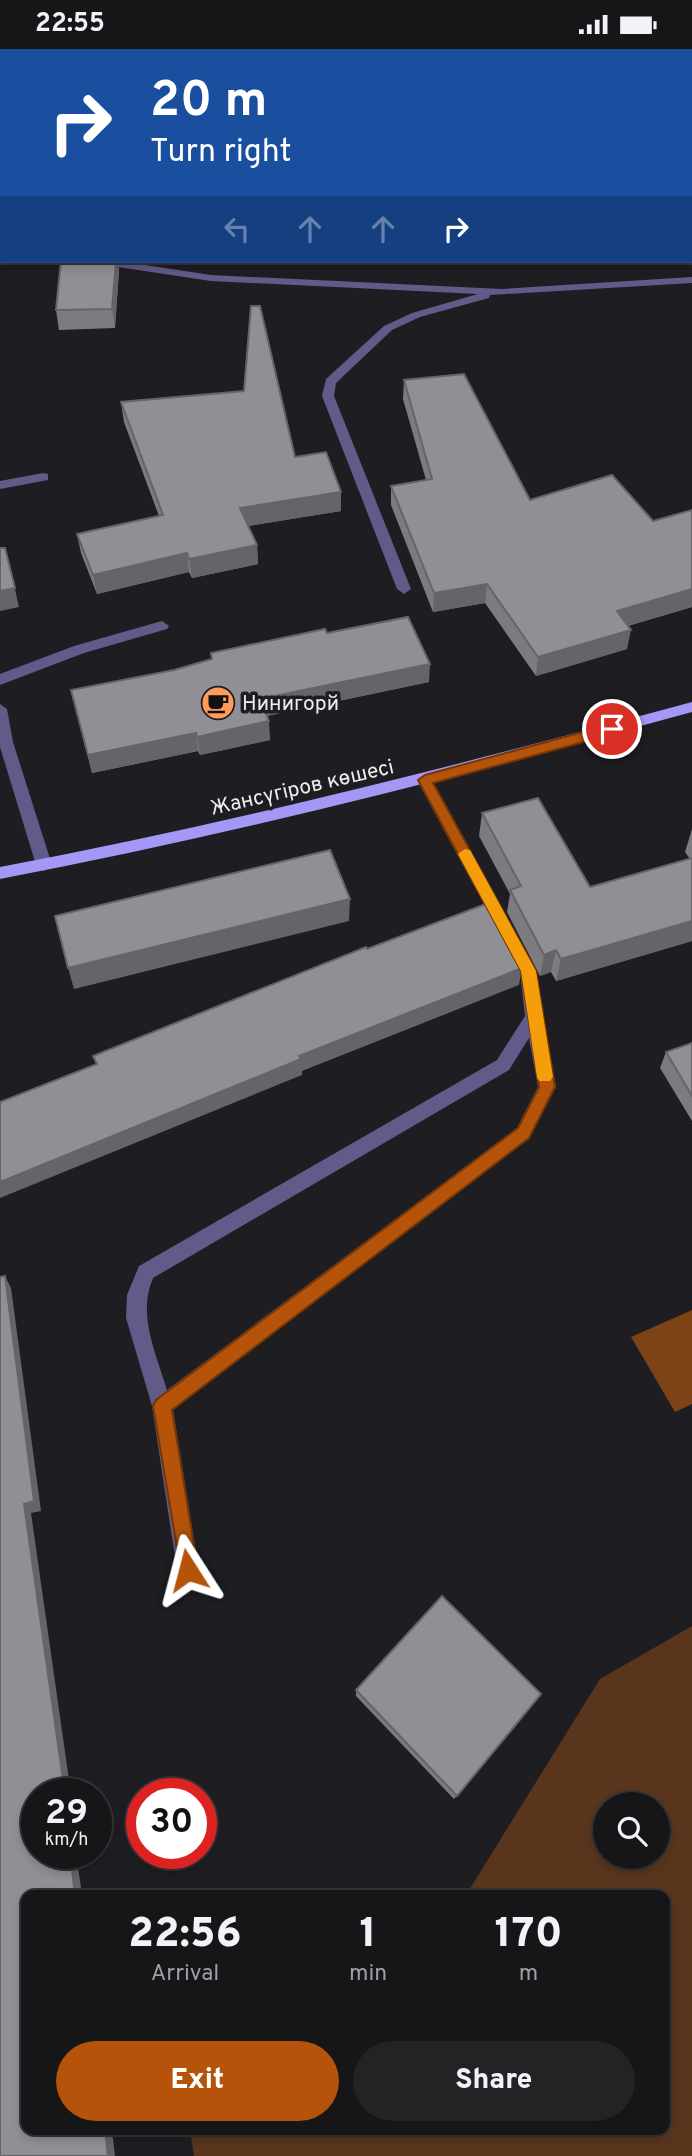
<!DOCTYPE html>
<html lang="en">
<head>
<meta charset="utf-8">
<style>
  body { margin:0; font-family:Overpass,sans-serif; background:#232326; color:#f1f3f6; height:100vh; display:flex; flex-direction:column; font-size:26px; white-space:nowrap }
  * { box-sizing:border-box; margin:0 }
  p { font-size:23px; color:#9e9fa2 }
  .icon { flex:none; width:38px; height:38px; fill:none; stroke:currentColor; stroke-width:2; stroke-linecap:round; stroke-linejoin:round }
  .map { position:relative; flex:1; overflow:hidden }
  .details { position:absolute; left:21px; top:1841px; width:649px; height:245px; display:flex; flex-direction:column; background:#161619; border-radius:14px; box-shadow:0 4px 10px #0003,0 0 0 2px #353538 }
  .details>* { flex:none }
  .top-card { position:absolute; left:0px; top:0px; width:693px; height:214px; box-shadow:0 4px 10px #0003,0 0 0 2px #353538; background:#1a4fa0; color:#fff; overflow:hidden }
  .fabs { position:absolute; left:593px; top:1743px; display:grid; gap:14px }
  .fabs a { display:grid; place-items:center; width:77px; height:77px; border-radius:50%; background:#161619; box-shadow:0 4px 10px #0003,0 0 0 2px #353538; font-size:35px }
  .speed { position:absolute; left:21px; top:1729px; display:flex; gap:14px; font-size:35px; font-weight:700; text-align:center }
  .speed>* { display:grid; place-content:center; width:91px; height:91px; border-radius:50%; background:#161619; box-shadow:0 4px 10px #0003,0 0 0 2px #353538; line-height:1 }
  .speed small { font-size:18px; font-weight:400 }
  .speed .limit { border:10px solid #d22; background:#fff; color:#111 }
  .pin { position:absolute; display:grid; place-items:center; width:60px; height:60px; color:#fff; margin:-30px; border:4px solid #fff; border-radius:50%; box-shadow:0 2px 7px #0007 }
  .me { position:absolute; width:77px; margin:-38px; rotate:351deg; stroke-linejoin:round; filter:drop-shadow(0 0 5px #0008) }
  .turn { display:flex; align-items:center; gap:24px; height:147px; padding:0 35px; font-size:32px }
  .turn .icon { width:91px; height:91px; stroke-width:2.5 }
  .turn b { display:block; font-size:49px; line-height:60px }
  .lanes { display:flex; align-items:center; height:66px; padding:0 35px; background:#0003; justify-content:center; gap:35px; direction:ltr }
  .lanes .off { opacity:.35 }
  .eta { display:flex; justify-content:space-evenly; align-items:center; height:119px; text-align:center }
  .eta b { font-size:42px; font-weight:800; line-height:49px }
  .primary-button { display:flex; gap:14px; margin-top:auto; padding:14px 35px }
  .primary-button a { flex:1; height:80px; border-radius:42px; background:#b45309; color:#fff; font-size:28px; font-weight:800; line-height:80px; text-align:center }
  .primary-button a+a { background:#232326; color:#f1f3f6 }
  .status { display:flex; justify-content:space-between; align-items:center; height:49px; padding:0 35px; background:#161619; direction:ltr }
  .status svg { height:19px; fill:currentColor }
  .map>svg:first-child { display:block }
</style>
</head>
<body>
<div class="status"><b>22:55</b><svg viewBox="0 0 49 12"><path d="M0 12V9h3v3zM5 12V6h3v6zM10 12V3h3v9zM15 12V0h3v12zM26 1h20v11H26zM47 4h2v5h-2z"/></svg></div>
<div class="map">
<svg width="692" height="2107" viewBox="0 0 692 2107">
  <rect width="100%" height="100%" fill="#1e1d21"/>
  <path fill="#59351e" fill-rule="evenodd" d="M692,1577V2107H194L190,2081H665V1846H466L600,1630ZM606,1755H658V1808H606Z"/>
  <path fill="#7d4216" d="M692,1261V1355L675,1363L631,1288Z"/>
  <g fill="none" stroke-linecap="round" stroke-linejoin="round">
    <g fill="#605b88" fill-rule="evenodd">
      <path d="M162,572L169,577L167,580L84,604L0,636V625L74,597Z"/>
      <path d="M0,655L7,660L13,693L52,816L44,822L36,816L0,698Z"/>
    </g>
    <g fill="#605b88" fill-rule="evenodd">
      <rect x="691" y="25" width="1" height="6"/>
      <rect x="0" y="187" width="2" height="7"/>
      <path d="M92,212H119L211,226L502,240L692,228V234L490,246L489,249L420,268L392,281L336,334L334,347L411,540L404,545L397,540L322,347L326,330L384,277L412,264L478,245L211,232L98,215Z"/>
      <path d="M43,424L48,425V431L0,440V432Z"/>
      <path d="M425,725L430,727L536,922L556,1038L529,1089L173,1361L199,1521L195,1528L188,1532L181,1528L177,1521L152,1357L126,1269L127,1246L139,1217L497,1011L525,967L520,922L417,731ZM529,989L538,1038L517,1079L167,1341C156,1304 137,1266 153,1229L509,1021Z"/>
    </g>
    <path fill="#a498f6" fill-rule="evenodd" d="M692,653V663C463,726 233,786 0,830V818C233,774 463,715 692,653Z"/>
  </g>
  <g fill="#7c7b80">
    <path d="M355,0H665L664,2H356Z"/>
    <path d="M61,212H118L119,221L115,279L59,281L56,261Z"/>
    <path d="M404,331L530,451L653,472L692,461V558L628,577L627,600L536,627L485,554L433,563L391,456V437L426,431L403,350Z"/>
    <path d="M121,353L295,408L341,462L248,477L257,496L258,515L192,529L189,523L97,545L81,504L77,485L159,467L124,373Z"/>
    <path d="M327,584L429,633L267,667L270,691L200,706L198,702L92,724L71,641L174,621Z"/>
    <path d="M482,764L590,838L690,810L685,803L692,780V892L556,932L551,923L540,927L507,863L510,845L479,787Z"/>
    <path d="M692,994V1072L660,1019L666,1003Z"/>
    <path d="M356,1641L541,1645L454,1750L356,1647Z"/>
  </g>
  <g fill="#656468">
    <rect x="365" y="0" width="15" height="2"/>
    <path d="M471,0H530V2H460Z"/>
    <path d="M602,0H665L664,2H591Z"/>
    <path d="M2,78V98H1L0,79Z"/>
    <path d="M116,212H118L119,221L115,279L112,260Z"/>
    <path d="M341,443V462L242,478L240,459Z"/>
    <path d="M257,496L258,515L192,529L189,510Z"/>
    <path d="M187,504L189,523L97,545L93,526Z"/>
    <path d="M10,518L19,558L0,562V542Z"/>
    <path d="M487,535L485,554L433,563L434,544Z"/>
    <path d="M692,540V558L613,581L617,562Z"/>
    <path d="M631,581L627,600L536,627L538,608Z"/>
    <path d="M430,615L429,633L261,668L260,650Z"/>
    <path d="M269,672L270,691L200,706L197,688Z"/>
    <path d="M196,684L198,702L92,724L88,706Z"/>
    <path d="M350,850L349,872L74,940L68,919Z"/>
    <path d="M692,872V892L556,932L561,910Z"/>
    <path d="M556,901L551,923L540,927L544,906Z"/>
    <path d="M522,919L519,936L302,1022V1026L0,1149V1133L299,1007Z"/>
    <path d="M5,1227L11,1239L41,1462L31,1464L71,1745H65L24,1455Z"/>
    <path d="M70,1804H76L82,1846H75Z"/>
    <path d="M105,2081H112L115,2107H108Z"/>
  </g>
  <g fill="#908f95" stroke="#656468" stroke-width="2">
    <path d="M0,0H309L310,2H2V78L0,79V33L1,32L0,27Z"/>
    <path d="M383,0H471L460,2H385Z"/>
    <path d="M541,0H602L591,2H543Z"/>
    <path d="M61,212H116L112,260L56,261Z"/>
    <path d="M251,257H260L295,408L326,403L341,443L240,459L257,496L189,510L187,504L93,526L77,485L163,466L121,353L244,342Z"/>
    <path d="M464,325L530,451L612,426L653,472L692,461V540L617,562L631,581L538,608L487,535L434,544L391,437L432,430L404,331Z"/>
    <path d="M0,499H5L15,539L0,542Z"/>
    <path d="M408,568L430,615L260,650L269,672L197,688L196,684L88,706L71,641L174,621L212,610L211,604L325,580L327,584Z"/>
    <path d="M538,749L590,838L692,809V872L561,910L556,901L544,906L510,841L521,837L482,764Z"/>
    <path d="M330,801L350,850L68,919L55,867Z"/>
    <path d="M491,853L520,906L522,919L299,1007L301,1010L0,1133V1053L97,1015L93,1007L366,898L367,900Z"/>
    <path d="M692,994V1047L666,1003Z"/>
    <path d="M5,1227L34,1452L24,1455L65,1745H37V1804H70L75,1846H26V2081H105L108,2107H0V1228Z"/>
    <path d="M442,1547L541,1645L457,1747L356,1641Z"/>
  </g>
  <path fill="#b45309" stroke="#753606" stroke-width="2" d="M612,675L618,680L617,684L433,734L536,922L555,1038L529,1089L172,1361L198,1521L195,1528L188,1530L182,1528L153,1357L156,1351L518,1079L539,1038L521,922L418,731L425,726Z"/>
  <path fill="#f59e0b" d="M465,800L470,801L536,922L553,1028L550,1032H539L537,1028L521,922L458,805Z"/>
  <defs>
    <symbol id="cafe-disc" viewBox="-11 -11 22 22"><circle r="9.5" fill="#fe9b59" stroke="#1e1d21"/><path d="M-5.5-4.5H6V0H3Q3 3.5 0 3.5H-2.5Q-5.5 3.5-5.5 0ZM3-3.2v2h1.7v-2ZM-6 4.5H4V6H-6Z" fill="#111"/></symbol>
  </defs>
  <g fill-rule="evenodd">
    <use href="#cafe-disc" x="199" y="635" width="38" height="38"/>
  </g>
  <g text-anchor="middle" stroke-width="7" stroke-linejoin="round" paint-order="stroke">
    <g font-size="21" fill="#edecef" stroke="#1e1d21" text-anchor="start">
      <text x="242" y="661">Нинигорй</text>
    </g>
    <g font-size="21" fill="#edecef" stroke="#1e1d21">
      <text transform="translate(302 738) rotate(-13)" y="7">Жансүгіров көшесі</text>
    </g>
  </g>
</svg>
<div class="fabs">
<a><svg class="icon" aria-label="search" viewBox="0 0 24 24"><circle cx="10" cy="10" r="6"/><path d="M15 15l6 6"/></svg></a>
</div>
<div class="speed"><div>29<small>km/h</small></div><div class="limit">30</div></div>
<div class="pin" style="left:612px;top:680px;background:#d93025"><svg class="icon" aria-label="arrive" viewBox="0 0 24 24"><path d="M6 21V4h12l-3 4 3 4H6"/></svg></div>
<svg class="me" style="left:188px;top:1521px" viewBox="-20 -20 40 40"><path d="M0-17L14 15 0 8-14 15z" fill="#b45309" stroke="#fff" stroke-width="4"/></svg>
<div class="top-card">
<div class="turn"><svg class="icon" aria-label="right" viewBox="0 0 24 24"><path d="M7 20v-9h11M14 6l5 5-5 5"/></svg><div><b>20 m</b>Turn right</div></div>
<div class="lanes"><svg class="icon off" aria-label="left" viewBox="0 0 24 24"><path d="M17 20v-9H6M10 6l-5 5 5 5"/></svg><svg class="icon off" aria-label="ahead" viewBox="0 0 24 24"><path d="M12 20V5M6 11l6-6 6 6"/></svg><svg class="icon off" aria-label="ahead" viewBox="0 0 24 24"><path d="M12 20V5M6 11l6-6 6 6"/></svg><svg class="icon" aria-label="right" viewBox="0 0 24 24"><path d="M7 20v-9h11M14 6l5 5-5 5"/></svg></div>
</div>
<section class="details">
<div class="eta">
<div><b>22:56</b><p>Arrival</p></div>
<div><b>1</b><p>min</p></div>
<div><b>170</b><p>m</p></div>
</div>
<div class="primary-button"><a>Exit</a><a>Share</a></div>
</section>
</div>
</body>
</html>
